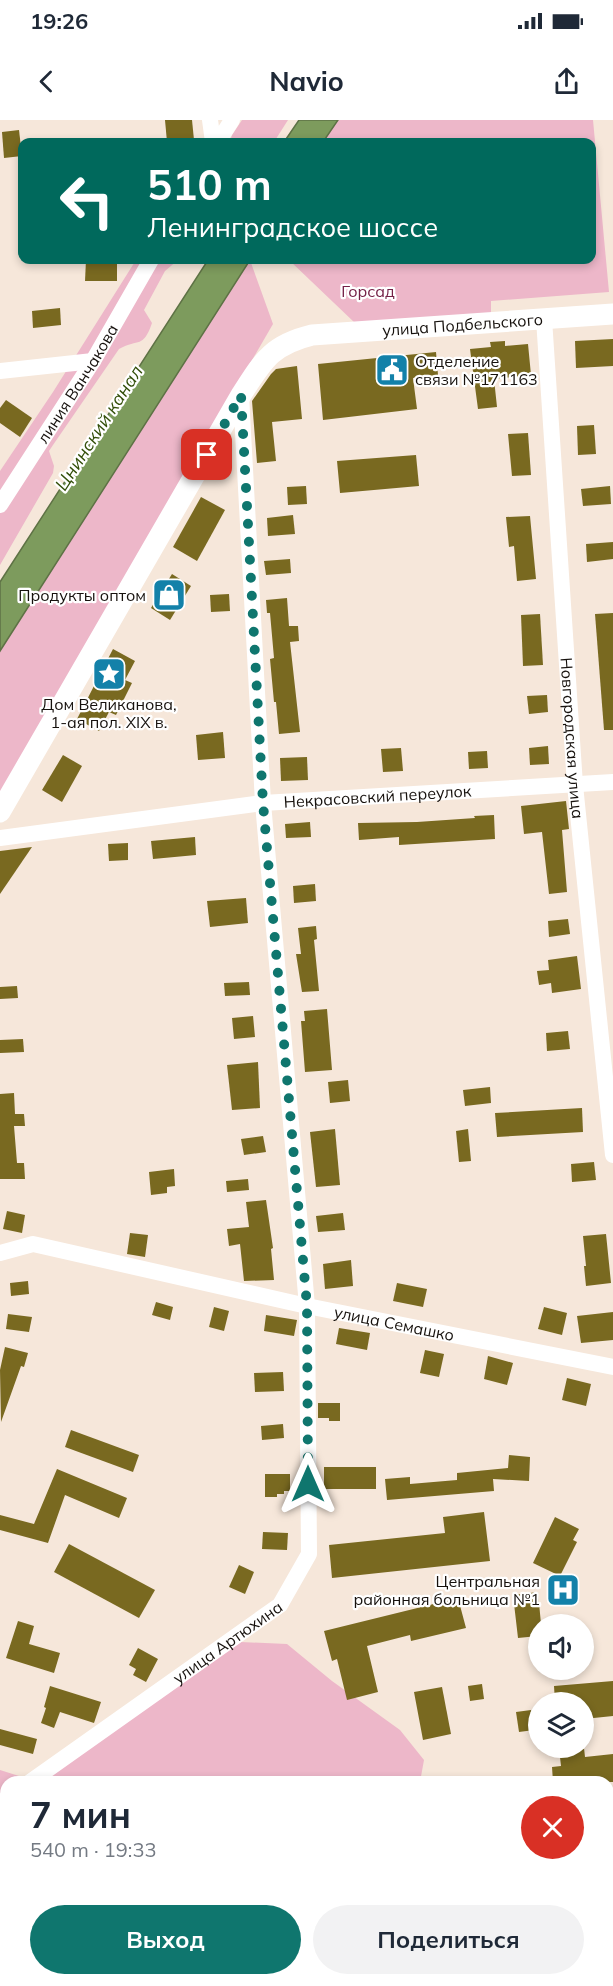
<!DOCTYPE html>
<html lang="ru">
<head>
<meta charset="utf-8">
<style>
  body { margin:0; font-family:Mulish,sans-serif; background:#f2f2f3; color:#1f2937; height:100vh; display:flex; flex-direction:column; font-size:22px; white-space:nowrap }
  * { box-sizing:border-box; margin:0 }
  p { font-size:20px; color:#747a83 }
  .icon { flex:none; width:33px; height:33px; fill:none; stroke:currentColor; stroke-width:2; stroke-linecap:round; stroke-linejoin:round }
  .map { position:relative; flex:1; overflow:hidden }
  .side { position:absolute; left:0px; top:1656px; width:614px; height:210px; display:flex; flex-direction:column; background:#fff; border-radius:18px 18px 0 0; box-shadow:0 3px 9px #0003 }
  .side>* { flex:none }
  .guide { position:absolute; left:18px; top:18px; width:578px; height:126px; border-radius:12px; box-shadow:0 3px 9px #0003; background:#00695c; color:#fff; overflow:hidden }
  .controls { position:absolute; left:528px; top:1494px; display:grid; gap:12px }
  .controls a { display:grid; place-items:center; width:66px; height:66px; border-radius:50%; background:#fff; box-shadow:0 3px 9px #0003; font-size:30px }
  .pin { position:absolute; display:grid; place-items:center; width:51px; height:51px; color:#fff; margin:-26px; border-radius:12px; box-shadow:0 3px 9px #0006 }
  .me { position:absolute; width:66px; margin:-33px; rotate:0deg; stroke-linejoin:round; filter:drop-shadow(0 0 4px #0008) }
  .turn { display:flex; align-items:center; gap:21px; height:126px; padding:0 30px; font-size:27px }
  .turn .icon { width:78px; height:78px; stroke-width:2.5 }
  .turn b { display:block; font-size:42px; line-height:51px }
  .round { display:grid; place-items:center; flex:none; width:63px; height:63px; border-radius:32px; background:#f2f2f3 }
  .head { display:flex; align-items:center; justify-content:space-between; height:102px; padding:0 30px }
  h1 { font-size:36px; font-weight:700; line-height:45px }
  .action { display:flex; gap:12px; margin-top:auto; padding:12px 30px }
  .action a { flex:1; height:69px; border-radius:36px; background:#0f766e; color:#fff; font-size:24px; font-weight:700; line-height:69px; text-align:center }
  .action a+a { background:#f2f2f3; color:#1f2937 }
  .status { display:flex; justify-content:space-between; align-items:center; height:42px; padding:0 30px; background:#fff; direction:ltr }
  .status svg { height:16px; fill:currentColor }
  header { display:flex; justify-content:space-between; align-items:center; height:78px; padding:0 30px; background:#fff; font-size:27px; font-weight:700 }
  .map>svg:first-child { display:block }
</style>
</head>
<body>
<div class="status"><b>19:26</b><svg viewBox="0 0 49 12"><path d="M0 12V9h3v3zM5 12V6h3v6zM10 12V3h3v9zM15 12V0h3v12zM26 1h20v11H26zM47 4h2v5h-2z"/></svg></div>
<header><svg class="icon" aria-label="back" viewBox="0 0 24 24"><path d="M15 5l-7 7 7 7"/></svg>Navio<svg class="icon" aria-label="share" viewBox="0 0 24 24"><path d="M12 15V3M7 8l5-5 5 5M5 13v7h14v-7"/></svg></header>
<div class="map">
<svg width="613" height="1866" viewBox="0 0 613 1866">
  <rect width="100%" height="100%" fill="#f6e7da"/>
  <g fill="#edb7c9">
    <path d="M242,0H288L274,22H230L232,15Z"/>
    <path d="M338,0H593L609,172L491,181V196L355,203L289,140H591V22H323Z"/>
    <path d="M136,140H178L165,151L144,190L152,203C143,229 139,218 119,229L53,325L49,331L54,346L53,353L0,445V351L53,272Z"/>
    <path d="M250,140L273,204L0,673V531Z"/>
    <path d="M241,1522L287,1524L332,1561L400,1610L424,1640L420,1662H40Z"/>
    <path d="M0,1650L38,1662H6V1724L0,1727Z"/>
  </g>
  <g fill="#7d9b5d" stroke="#5e7245" stroke-width="1.5">
    <path d="M299,0H338L323,22H284Z"/>
    <path d="M208,140H250L0,531V462Z"/>
    <path d="M6,1731V1860H101L97,1866H0V1734Z"/>
    <path d="M608,1820L613,1823V1866H499L488,1860H608Z"/>
  </g>
  <g fill="#796920">
    <path d="M165,0H192L194,20L167,22Z"/>
    <path d="M19,10L22,36L4,38L2,12Z"/>
    <path d="M86,140H117V161H85Z"/>
    <path d="M60,188L61,205L33,208L32,191Z"/>
    <path d="M613,219V246L576,248L575,221Z"/>
    <path d="M505,221V226L528,224L531,255L494,259L497,287L478,289L470,229L491,227L490,222Z"/>
    <path d="M436,232L438,255L413,258L417,289L323,300L318,244Z"/>
    <path d="M297,246L302,299L272,302L276,341L257,343L252,281L271,254L276,249Z"/>
    <path d="M6,280L32,298L20,317L0,303V288Z"/>
    <path d="M594,305L596,334L578,335L577,306Z"/>
    <path d="M528,313L531,355L512,356L508,314Z"/>
    <path d="M416,335L419,366L340,373L337,341Z"/>
    <path d="M306,366L307,384L288,385L287,367Z"/>
    <path d="M610,366L611,384L583,386L581,369Z"/>
    <path d="M201,377L225,390L197,441L173,427Z"/>
    <path d="M293,395L295,414L268,416L267,398Z"/>
    <path d="M530,396L536,459L517,461L514,426L509,427L506,397Z"/>
    <path d="M613,422V439L587,442L586,424Z"/>
    <path d="M290,439L291,453L266,455L264,441Z"/>
    <path d="M172,454L191,466L170,500L151,488Z"/>
    <path d="M229,474L230,491L211,492L210,475Z"/>
    <path d="M287,478L289,506H298L299,521L290,522L300,612L279,614L276,582H274L270,539L274,538L270,493H267L266,480Z"/>
    <path d="M613,493V610H604L595,494Z"/>
    <path d="M540,494L543,545L523,546L521,495Z"/>
    <path d="M113,529L135,541L125,560L132,563L116,595L109,592L99,611L77,599Z"/>
    <path d="M547,575L548,592L529,594L527,576Z"/>
    <path d="M223,612L225,638L198,640L196,615Z"/>
    <path d="M548,626L549,644L530,645L529,628Z"/>
    <path d="M401,628L403,651L383,652L381,629Z"/>
    <path d="M487,631L488,648L469,649L468,632Z"/>
    <path d="M63,635L82,646L62,682L42,670Z"/>
    <path d="M307,637L308,660L281,661L280,638Z"/>
    <path d="M566,681L569,709L562,710L567,772L549,774L542,712L524,714L521,686Z"/>
    <path d="M494,695L495,719L399,725V717L359,720L358,703L417,702L475,698L474,696Z"/>
    <path d="M310,702L311,717L286,718L285,704Z"/>
    <path d="M195,717L196,735L153,739L151,721Z"/>
    <path d="M128,723V740L109,741L108,724Z"/>
    <path d="M32,727L0,774V731Z"/>
    <path d="M315,764L316,781L294,783L293,766Z"/>
    <path d="M246,778L248,803L210,807L207,781Z"/>
    <path d="M568,799L570,814L549,817L548,801Z"/>
    <path d="M316,806L317,819L314,820L319,871L302,872L296,834H301L298,808Z"/>
    <path d="M577,836L581,869L552,873L551,863L539,865L537,851L549,850L548,840Z"/>
    <path d="M249,862L250,875L225,876L224,863Z"/>
    <path d="M17,866L18,878L0,879V867Z"/>
    <path d="M327,889L332,950L305,952L301,901H305L304,891Z"/>
    <path d="M253,896L255,917L234,919L232,898Z"/>
    <path d="M568,911L570,929L547,931L546,913Z"/>
    <path d="M23,919L24,932L0,933V920Z"/>
    <path d="M258,942L260,988L232,990L227,945Z"/>
    <path d="M348,960L350,981L330,983L328,962Z"/>
    <path d="M490,967L491,983L465,986L463,970Z"/>
    <path d="M14,973L15,994H24L25,1006H14L17,1043H24L25,1059H0V974Z"/>
    <path d="M582,988L583,1012L497,1017L495,993Z"/>
    <path d="M335,1009L340,1065L316,1067L310,1012Z"/>
    <path d="M468,1009L471,1041L459,1042L456,1011Z"/>
    <path d="M263,1016L266,1032L244,1035L241,1019Z"/>
    <path d="M594,1042L596,1060L572,1062L571,1044Z"/>
    <path d="M174,1049L175,1066L167,1067V1073L151,1075L149,1052Z"/>
    <path d="M248,1059L249,1070L227,1072L226,1061Z"/>
    <path d="M266,1080L273,1128L271,1129L274,1160L244,1161L240,1124L229,1126L227,1109L249,1107L246,1082Z"/>
    <path d="M7,1091L25,1095L22,1113L3,1109Z"/>
    <path d="M343,1093L345,1110L318,1112L316,1096Z"/>
    <path d="M130,1113L148,1115L145,1137L127,1134Z"/>
    <path d="M606,1114L611,1163L586,1166L584,1146H586L583,1116Z"/>
    <path d="M351,1140L353,1166L325,1169L323,1144Z"/>
    <path d="M28,1161L29,1174L11,1176L10,1163Z"/>
    <path d="M397,1163L427,1169L423,1187L393,1181Z"/>
    <path d="M156,1182L173,1187L170,1200L152,1195Z"/>
    <path d="M214,1187L229,1191L224,1211L209,1207Z"/>
    <path d="M544,1187L567,1193L562,1215L538,1209Z"/>
    <path d="M613,1192V1220L581,1223L577,1196Z"/>
    <path d="M8,1194L32,1197L29,1212L6,1209Z"/>
    <path d="M266,1195L297,1200L294,1216L264,1211Z"/>
    <path d="M339,1208L370,1213L367,1230L336,1224Z"/>
    <path d="M5,1227L28,1233L24,1247L21,1246L1,1302L0,1250Z"/>
    <path d="M425,1230L444,1234L439,1257L420,1253Z"/>
    <path d="M488,1236L513,1243L507,1265L484,1259Z"/>
    <path d="M283,1252L284,1271L255,1272L254,1253Z"/>
    <path d="M567,1258L591,1264L586,1286L562,1280Z"/>
    <path d="M318,1283H340V1301H329V1298H318Z"/>
    <path d="M283,1304L284,1318L262,1320L261,1306Z"/>
    <path d="M71,1310L139,1335L133,1352L65,1327Z"/>
    <path d="M509,1335L530,1337L529,1361L493,1359L494,1371L387,1380L385,1359L410,1357V1364L457,1360V1353L508,1348Z"/>
    <rect x="324" y="1347" width="52" height="22"/>
    <path d="M57,1349L127,1378L119,1398L65,1375L48,1423L0,1410V1395L34,1404Z"/>
    <path d="M265,1354H290V1371H284V1374H277V1377H265Z"/>
    <path d="M484,1392L490,1441L332,1458L329,1425L445,1413L443,1397Z"/>
    <path d="M555,1397L579,1409L573,1420L577,1422L560,1456L533,1443Z"/>
    <path d="M263,1412L288,1413L287,1430L262,1429Z"/>
    <path d="M69,1424L155,1470L139,1498L54,1452Z"/>
    <path d="M239,1445L254,1452L245,1474L229,1467Z"/>
    <path d="M538,1472L541,1504H538V1516L518,1518L513,1475Z"/>
    <path d="M458,1478L466,1508L411,1521L410,1515L367,1526L378,1572L347,1580L337,1539L332,1541L324,1511Z"/>
    <path d="M18,1501L34,1506L29,1524L60,1533L54,1553L6,1538Z"/>
    <path d="M138,1528L158,1539L146,1562L133,1555L136,1549L129,1545Z"/>
    <path d="M613,1561V1596L584,1599V1582H555L554,1566Z"/>
    <path d="M482,1564L484,1579L470,1581L468,1566Z"/>
    <path d="M50,1566L101,1582L94,1603L60,1592L54,1608L41,1603L46,1588L44,1587Z"/>
    <path d="M442,1567L451,1614L423,1620L414,1572Z"/>
    <path d="M531,1590L534,1610L519,1612L516,1592Z"/>
    <path d="M0,1609L37,1619L33,1634L0,1625Z"/>
    <path d="M559,1628H584L585,1637L613,1634V1662H553L552,1647L561,1646Z"/>
  </g>
  <g fill="none" stroke-linecap="round" stroke-linejoin="round">
    <g stroke="#fff" stroke-width="16">
      <path d="M210,0L213,22"/>
      <path d="M218,22L232,0"/>
      <path id="s1" d="M544,199L575,665L613,1035"/>
      <path d="M0,251L93,241"/>
      <path id="s2" d="M0,385L93,241L151,140"/>
      <path id="s3" d="M0,718L263,683L613,662"/>
      <path id="s4" d="M0,1133L33,1124L307,1186L613,1247"/>
      <path id="s5" d="M30,1662L280,1485L309,1434L307,1186L263,683L241,275"/>
      <path d="M0,1683L6,1679"/>
    </g>
    <path stroke="#fff" stroke-width="21" id="s6" d="M0,692L241,275C263,241 271,225 312,215L613,194"/>
  </g>
  <g fill="none" stroke-linecap="round" stroke-linejoin="round">
    <path stroke="#0f766e" stroke-width="10" stroke-dasharray="0 18" d="M207,335L241,275L263,683L307,1186L308,1364"/>
  </g>
  <defs>
    <symbol id="civic-square" viewBox="-11 -11 22 22"><rect x="-9" y="-9" width="18" height="18" rx="4" fill="#1381a9" stroke="#fff"/><path d="M-.6-6.5H3V-4.5H.6V-3L4-1V1h2V6H-6V1h2V-1L-.6-3ZM-1.2 2.5V6h2.4V2.5Z" fill="#fff"/></symbol>
    <symbol id="shop-square" viewBox="-11 -11 22 22"><rect x="-9" y="-9" width="18" height="18" rx="4" fill="#1381a9" stroke="#fff"/><path d="M-5-2.5h2.3a2.7 3.5 0 0 1 5.4 0H5L5.5 6h-11ZM-1.5-2.5h3a1.5 2.3 0 0 0-3 0Z" fill="#fff"/></symbol>
    <symbol id="sight-square" viewBox="-11 -11 22 22"><rect x="-9" y="-9" width="18" height="18" rx="4" fill="#1381a9" stroke="#fff"/><path d="M0-6L1.8-2.2L6-1.7L2.9 1.2L3.7 5.4L0 3.3L-3.7 5.4L-2.9 1.2L-6-1.7L-1.8-2.2Z" fill="#fff"/></symbol>
    <symbol id="hospital-square" viewBox="-11 -11 22 22"><rect x="-9" y="-9" width="18" height="18" rx="4" fill="#1381a9" stroke="#fff"/><path d="M-5-5h3v3.5h4V-5h3V5h-3V1.5h-4V5h-3Z" fill="#fff"/></symbol>
  </defs>
  <g fill-rule="evenodd">
    <use href="#civic-square" x="373" y="231" width="38" height="38"/>
    <use href="#shop-square" x="150" y="456" width="38" height="38"/>
    <use href="#sight-square" x="90" y="535" width="38" height="38"/>
    <use href="#hospital-square" x="544" y="1451" width="38" height="38"/>
  </g>
  <g text-anchor="middle" stroke-width="4.5" stroke-linejoin="round" paint-order="stroke">
    <g font-size="16" fill="#742046" stroke="#fff">
      <text x="368" y="177">Горсад</text>
    </g>
    <g font-size="16" fill="#16110d" stroke="#fff">
      <text dy="6" stroke="none"><textPath href="#s6" startOffset="729">улица Подбельского</textPath></text>
      <text dy="6" stroke="none"><textPath href="#s2" startOffset="144">линия Ванчакова</textPath></text>
      <text dy="6" stroke="none"><textPath href="#s1" startOffset="420">Новгородская улица</textPath></text>
      <text dy="6" stroke="none"><textPath href="#s3" startOffset="380">Некрасовский переулок</textPath></text>
      <text dy="6" stroke="none"><textPath href="#s4" startOffset="404">улица Семашко</textPath></text>
      <text dy="6" stroke="none"><textPath href="#s5" startOffset="242">улица Артюхина</textPath></text>
    </g>
    <g font-size="16" fill="#16110d" stroke="#fff" text-anchor="end">
      <text x="415" y="247" text-anchor="start">Отделение<tspan x="415" dy="18">связи №171163</tspan></text>
      <text x="146" y="481">Продукты оптом</text>
      <text x="109" y="590" text-anchor="middle">Дом Великанова,<tspan x="109" dy="18">1-ая пол. XIX в.</tspan></text>
      <text x="540" y="1467">Центральная<tspan x="540" dy="18">районная больница №1</tspan></text>
    </g>
    <g font-size="18" font-style="italic" fill="#334f09" stroke="#fff">
      <text transform="translate(99 308) rotate(-57)" y="6">Цнинский канал</text>
    </g>
  </g>
</svg>
<div class="controls">
<a><svg class="icon" aria-label="sound" viewBox="0 0 24 24"><path d="M4 9h4l5-4v14l-5-4H4zM17 9q2 3 0 6"/></svg></a>
<a><svg class="icon" aria-label="layers" viewBox="0 0 24 24"><path d="M12 4l9 5-9 5-9-5zM3 14l9 5 9-5"/></svg></a>
</div>
<div class="pin" style="left:207px;top:335px;background:#d93025"><svg class="icon" aria-label="arrive" viewBox="0 0 24 24"><path d="M6 21V4h12l-3 4 3 4H6"/></svg></div>
<svg class="me" style="left:308px;top:1364px" viewBox="-20 -20 40 40"><path d="M0-17L14 15 0 8-14 15z" fill="#0f766e" stroke="#fff" stroke-width="4"/></svg>
<div class="guide">
<div class="turn"><svg class="icon" aria-label="left" viewBox="0 0 24 24"><path d="M17 20v-9H6M10 6l-5 5 5 5"/></svg><div><b>510 m</b>Ленинградское шоссе</div></div>
</div>
<section class="side">
<div class="head"><div><h1>7 мин</h1><p>540 m · 19:33</p></div><a class="round" style="background:#d93025;color:#fff"><svg class="icon" aria-label="close" viewBox="0 0 24 24"><path d="M6 6l12 12M18 6L6 18"/></svg></a></div>
<div class="action"><a>Выход</a><a>Поделиться</a></div>
</section>
</div>
</body>
</html>
